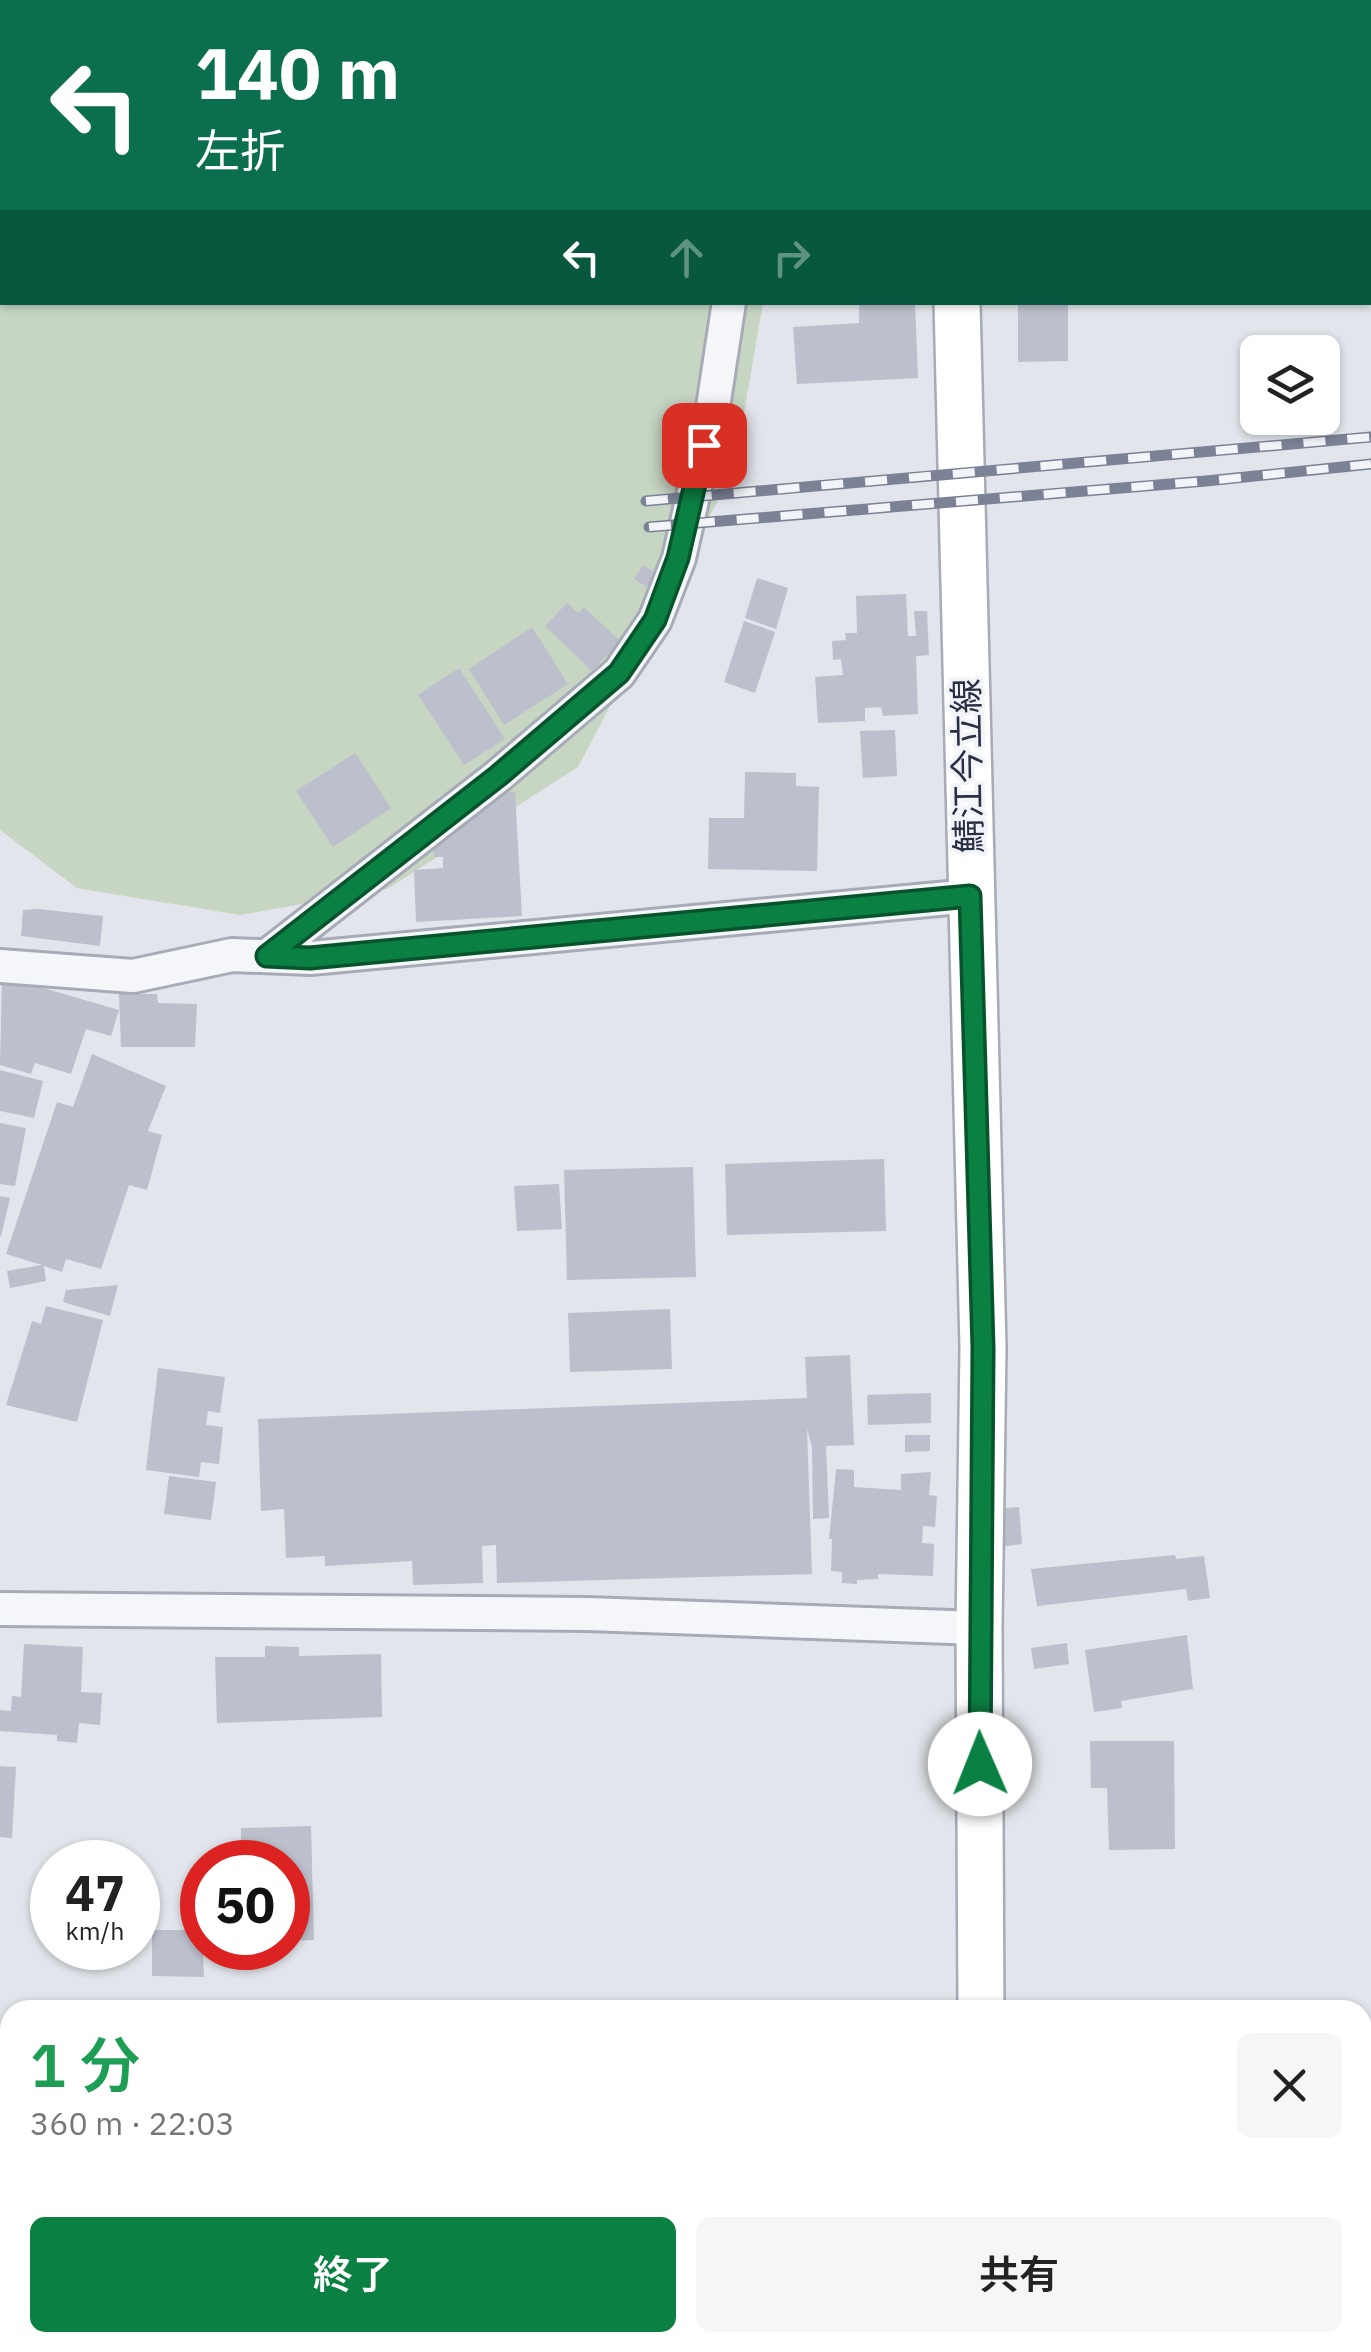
<!DOCTYPE html>
<html lang="ja">
<head>
<meta charset="utf-8">
<style>
  body { margin:0; font-family:"IBM Plex Sans","Noto Sans JP",sans-serif; background:#f6f6f6; color:#222; height:100vh; display:flex; flex-direction:column; font-size:38px; white-space:nowrap }
  * { box-sizing:border-box; margin:0 }
  p { font-size:32px; color:#767676 }
  .icon { flex:none; width:55px; height:55px; fill:none; stroke:currentColor; stroke-width:2; stroke-linecap:round; stroke-linejoin:round }
  .map { position:relative; flex:1; overflow:hidden }
  .drawer { position:absolute; left:0px; top:2000px; width:1372px; height:352px; display:flex; flex-direction:column; background:#fff; border-radius:30px 30px 0 0; box-shadow:0 2px 8px #0004 }
  .drawer>* { flex:none }
  .top-card { position:absolute; left:0px; top:0px; width:1372px; height:305px; box-shadow:0 2px 8px #0004; background:#0b6e4f; color:#fff; overflow:hidden }
  .buttons { position:absolute; left:1240px; top:335px; display:grid; gap:20px }
  .buttons a { display:grid; place-items:center; width:100px; height:100px; border-radius:15px; background:#fff; box-shadow:0 2px 8px #0004; font-size:50px }
  .speed { position:absolute; left:30px; top:1840px; display:flex; gap:20px; font-size:50px; font-weight:700; text-align:center }
  .speed>* { display:grid; place-content:center; width:130px; height:130px; border-radius:50%; background:#fff; box-shadow:0 2px 8px #0004; line-height:1 }
  .speed small { font-size:25px; font-weight:400 }
  .speed .limit { border:15px solid #d22; background:#fff; color:#111 }
  .pin { position:absolute; display:grid; place-items:center; width:85px; height:85px; color:#fff; margin:-42px; border-radius:20px; box-shadow:0 5px 15px #0006 }
  .me { position:absolute; width:110px; margin:-55px; rotate:359deg; stroke-linejoin:round; filter:drop-shadow(0 0 8px #0008) }
  .turn { display:flex; align-items:center; gap:35px; height:210px; padding:0 30px; font-size:45px }
  .turn .icon { width:130px; height:130px; stroke-width:2.5 }
  .turn b { display:block; font-size:70px; line-height:85px }
  .lanes { display:flex; align-items:center; height:95px; padding:0 30px; background:#0003; justify-content:center; gap:50px; direction:ltr }
  .lanes .off { opacity:.35 }
  .round { display:grid; place-items:center; flex:none; width:105px; height:105px; border-radius:15px; background:#f6f6f6 }
  .summary { display:flex; align-items:center; justify-content:space-between; height:170px; padding:0 30px }
  h1 { font-size:60px; font-weight:600; line-height:75px; color:#1e9e55 }
  .button { display:flex; gap:20px; margin-top:auto; padding:20px 30px }
  .button a { flex:1; height:115px; border-radius:15px; background:#0b8043; color:#fff; font-size:40px; font-weight:600; line-height:115px; text-align:center }
  .button a+a { background:#f6f6f6; color:#222 }
  .map>svg:first-child { display:block }
</style>
</head>
<body>
<div class="map">
<svg width="1371" height="2352" viewBox="0 0 1371 2352">
  <rect width="100%" height="100%" fill="#e2e5eb"/>
  <path fill="#c6d6c3" d="M0,0H802L2,2V302L763,303L734,470L578,767L387,889L240,915L77,888L0,830Z"/>
  <g fill="none" stroke-linecap="round" stroke-linejoin="round">
    <g stroke="#9bafcd" stroke-width="12">
      <path d="M1362,2142L1371,2140"/>
      <path d="M746,2352L822,2342"/>
    </g>
  </g>
  <g fill="#bcc0cc">
    <path d="M859,302H915L918,378L797,384L793,327L859,323Z"/>
    <path d="M1068,304V361L1018,362V305Z"/>
    <path d="M643,565L665,578L657,593L634,579Z"/>
    <path d="M757,578L788,588L776,629L745,618Z"/>
    <path d="M906,594L908,636H916L914,611H927L929,655L916,656L918,714L883,716L881,707L865,708V721L818,723L815,677L843,675L841,659L833,660L832,641L846,640L845,633H857L856,596Z"/>
    <path d="M567,603L578,613L584,607L620,641L592,671L545,626Z"/>
    <path d="M744,621L775,632L755,693L724,682Z"/>
    <path d="M532,627L568,684L504,725L469,669Z"/>
    <path d="M459,668L505,739L464,765L418,695Z"/>
    <path d="M895,730L897,776L863,778L860,731Z"/>
    <path d="M355,753L391,808L333,847L296,791Z"/>
    <path d="M745,772L796,773V786L819,787L817,871L708,869L709,818H744Z"/>
    <path d="M515,792L522,916L416,922L414,870L443,868V857H434V826L481,794Z"/>
    <path d="M38,909L103,916L100,946L21,936L23,910Z"/>
    <path d="M2,976L119,1010L111,1036L86,1029L71,1074L35,1063L31,1074L0,1065Z"/>
    <path d="M119,994H157L158,1003L197,1004L195,1047H121Z"/>
    <path d="M92,1054L166,1086L148,1131L162,1135L147,1190L129,1185L101,1269L66,1259L62,1272L44,1266L46,1281L10,1288L7,1271L42,1265L6,1254L57,1102L73,1107Z"/>
    <path d="M0,1070L43,1081L34,1118L0,1111Z"/>
    <path d="M0,1123L26,1128L15,1186L0,1184Z"/>
    <path d="M884,1159L886,1231L727,1235L725,1164Z"/>
    <path d="M693,1167L696,1277L567,1280L564,1170Z"/>
    <path d="M559,1184L562,1229L517,1231L514,1186Z"/>
    <path d="M0,1196L10,1198L1,1236H0Z"/>
    <path d="M118,1285L110,1316L63,1302L66,1290Z"/>
    <path d="M46,1306L103,1320L77,1422L6,1405L32,1321L41,1324Z"/>
    <path d="M670,1309L672,1369L570,1372L568,1313Z"/>
    <path d="M850,1355L854,1445L826,1446L829,1518L813,1519L812,1447L807,1429L812,1574L497,1583L496,1545L482,1546L483,1583L413,1585L412,1561L325,1566V1556L286,1558L284,1509L261,1511L258,1419L807,1398L805,1357Z"/>
    <path d="M158,1368L225,1377L220,1413L208,1411L206,1425L223,1427L219,1464L201,1462L199,1477L146,1470Z"/>
    <path d="M931,1393V1423L868,1425L867,1395Z"/>
    <path d="M905,1435H930V1451L905,1452Z"/>
    <path d="M836,1469L854,1470V1487L901,1490V1474L931,1472L929,1495L937,1496L935,1527L923,1526L922,1543L934,1544L933,1576L878,1574V1579L857,1580V1584L842,1583V1572L831,1571L832,1539H829Z"/>
    <path d="M169,1476L216,1482L211,1520L164,1514Z"/>
    <path d="M1019,1507L1022,1544L1001,1547L997,1509Z"/>
    <path d="M1175,1555L1176,1559L1204,1556L1210,1598L1188,1601L1186,1589L1037,1606L1031,1569Z"/>
    <path d="M1187,1635L1193,1689L1121,1701L1122,1708L1094,1712L1085,1650Z"/>
    <path d="M1067,1643L1069,1664L1034,1669L1031,1648Z"/>
    <path d="M24,1644L83,1647L81,1692L102,1693L100,1725L79,1723L77,1743L57,1741V1735L0,1731V1710L11,1711L12,1696L21,1697Z"/>
    <path d="M265,1646L299,1647V1656L381,1654L382,1717L217,1723L215,1657H265Z"/>
    <path d="M1090,1741H1174L1175,1849L1109,1850L1107,1788H1091Z"/>
    <path d="M0,1766L16,1767L12,1838L0,1837Z"/>
    <path d="M311,1826L314,1940L288,1941V1862H241V1828Z"/>
    <path d="M152,1930H202L204,1977L152,1976Z"/>
    <path d="M1371,2199V2286L1362,2287V2200Z"/>
    <path d="M1,2288H10V2344L6,2337H0Z"/>
  </g>
  <g fill="none" stroke-linecap="round" stroke-linejoin="round">
    <defs>
      <g id="street">
        <path d="M1370,96H1371"/>
        <path d="M267,956L498,776L619,673L655,620L679,558L713,407L729,302"/>
        <path d="M0,966L133,976L232,955L311,958L970,896"/>
        <path d="M0,1609L587,1614L979,1628"/>
        <path d="M318,2352L529,2342"/>
      </g>
      <g id="secondary">
        <path d="M931,0V2"/>
        <path d="M957,302L983,1348L979,1628L981,2010"/>
        <path d="M983,2352V2342"/>
      </g>
    </defs>
    <use href="#street" stroke="#a7abb6" stroke-width="38"/>
    <use href="#secondary" stroke="#a7abb6" stroke-width="50"/>
    <path stroke="#c0c3ca" stroke-width="6" stroke-dasharray="8 8" stroke-linecap="butt" d="M1362,2074L1371,2072"/>
    <use href="#street" stroke="#f5f6f9" stroke-width="32"/>
    <use href="#secondary" stroke="#fff" stroke-width="45"/>
    <defs>
      <g id="rail">
        <path d="M646,501L1371,437"/>
        <path d="M649,527L1206,481L1371,464"/>
      </g>
    </defs>
    <use href="#rail" stroke="#7b8296" stroke-width="11"/>
    <use href="#rail" stroke="#f2f4f8" stroke-width="8" stroke-dasharray="22" stroke-linecap="butt"/>
  </g>
  <g fill="none" stroke-linecap="round" stroke-linejoin="round">
    <defs>
      <path id="route" d="M704,445L678,558L655,620L619,673L498,776L267,956L310,958L970,896L983,1348L980,1764"/>
    </defs>
    <use href="#route" stroke="#07532c" stroke-width="25"/>
    <use href="#route" stroke="#0b8043" stroke-width="18"/>
  </g>
  <g text-anchor="middle" stroke-width="8" stroke-linejoin="round" paint-order="stroke">
    <g font-size="35" fill="#293045" stroke="#f2f4f8">
      <text transform="translate(968 766) rotate(-91)" y="12">鯖江今立線</text>
    </g>
  </g>
</svg>
<div class="buttons">
<a><svg class="icon" aria-label="layers" viewBox="0 0 24 24"><path d="M12 4l9 5-9 5-9-5zM3 14l9 5 9-5"/></svg></a>
</div>
<div class="speed"><div>47<small>km/h</small></div><div class="limit">50</div></div>
<div class="pin" style="left:704px;top:445px;background:#d93025"><svg class="icon" aria-label="arrive" viewBox="0 0 24 24"><path d="M6 21V4h12l-3 4 3 4H6"/></svg></div>
<svg class="me" style="left:980px;top:1764px" viewBox="-20 -20 40 40"><circle r="19" fill="#fff"/><path d="M0-13L10 11 0 6-10 11z" fill="#0b8043"/></svg>
<div class="top-card">
<div class="turn"><svg class="icon" aria-label="left" viewBox="0 0 24 24"><path d="M17 20v-9H6M10 6l-5 5 5 5"/></svg><div><b>140 m</b>左折</div></div>
<div class="lanes"><svg class="icon" aria-label="left" viewBox="0 0 24 24"><path d="M17 20v-9H6M10 6l-5 5 5 5"/></svg><svg class="icon off" aria-label="ahead" viewBox="0 0 24 24"><path d="M12 20V5M6 11l6-6 6 6"/></svg><svg class="icon off" aria-label="right" viewBox="0 0 24 24"><path d="M7 20v-9h11M14 6l5 5-5 5"/></svg></div>
</div>
<section class="drawer">
<div class="summary"><div><h1>1 分</h1><p>360 m · 22:03</p></div><a class="round"><svg class="icon" aria-label="close" viewBox="0 0 24 24"><path d="M6 6l12 12M18 6L6 18"/></svg></a></div>
<div class="button"><a>終了</a><a>共有</a></div>
</section>
</div>
</body>
</html>
